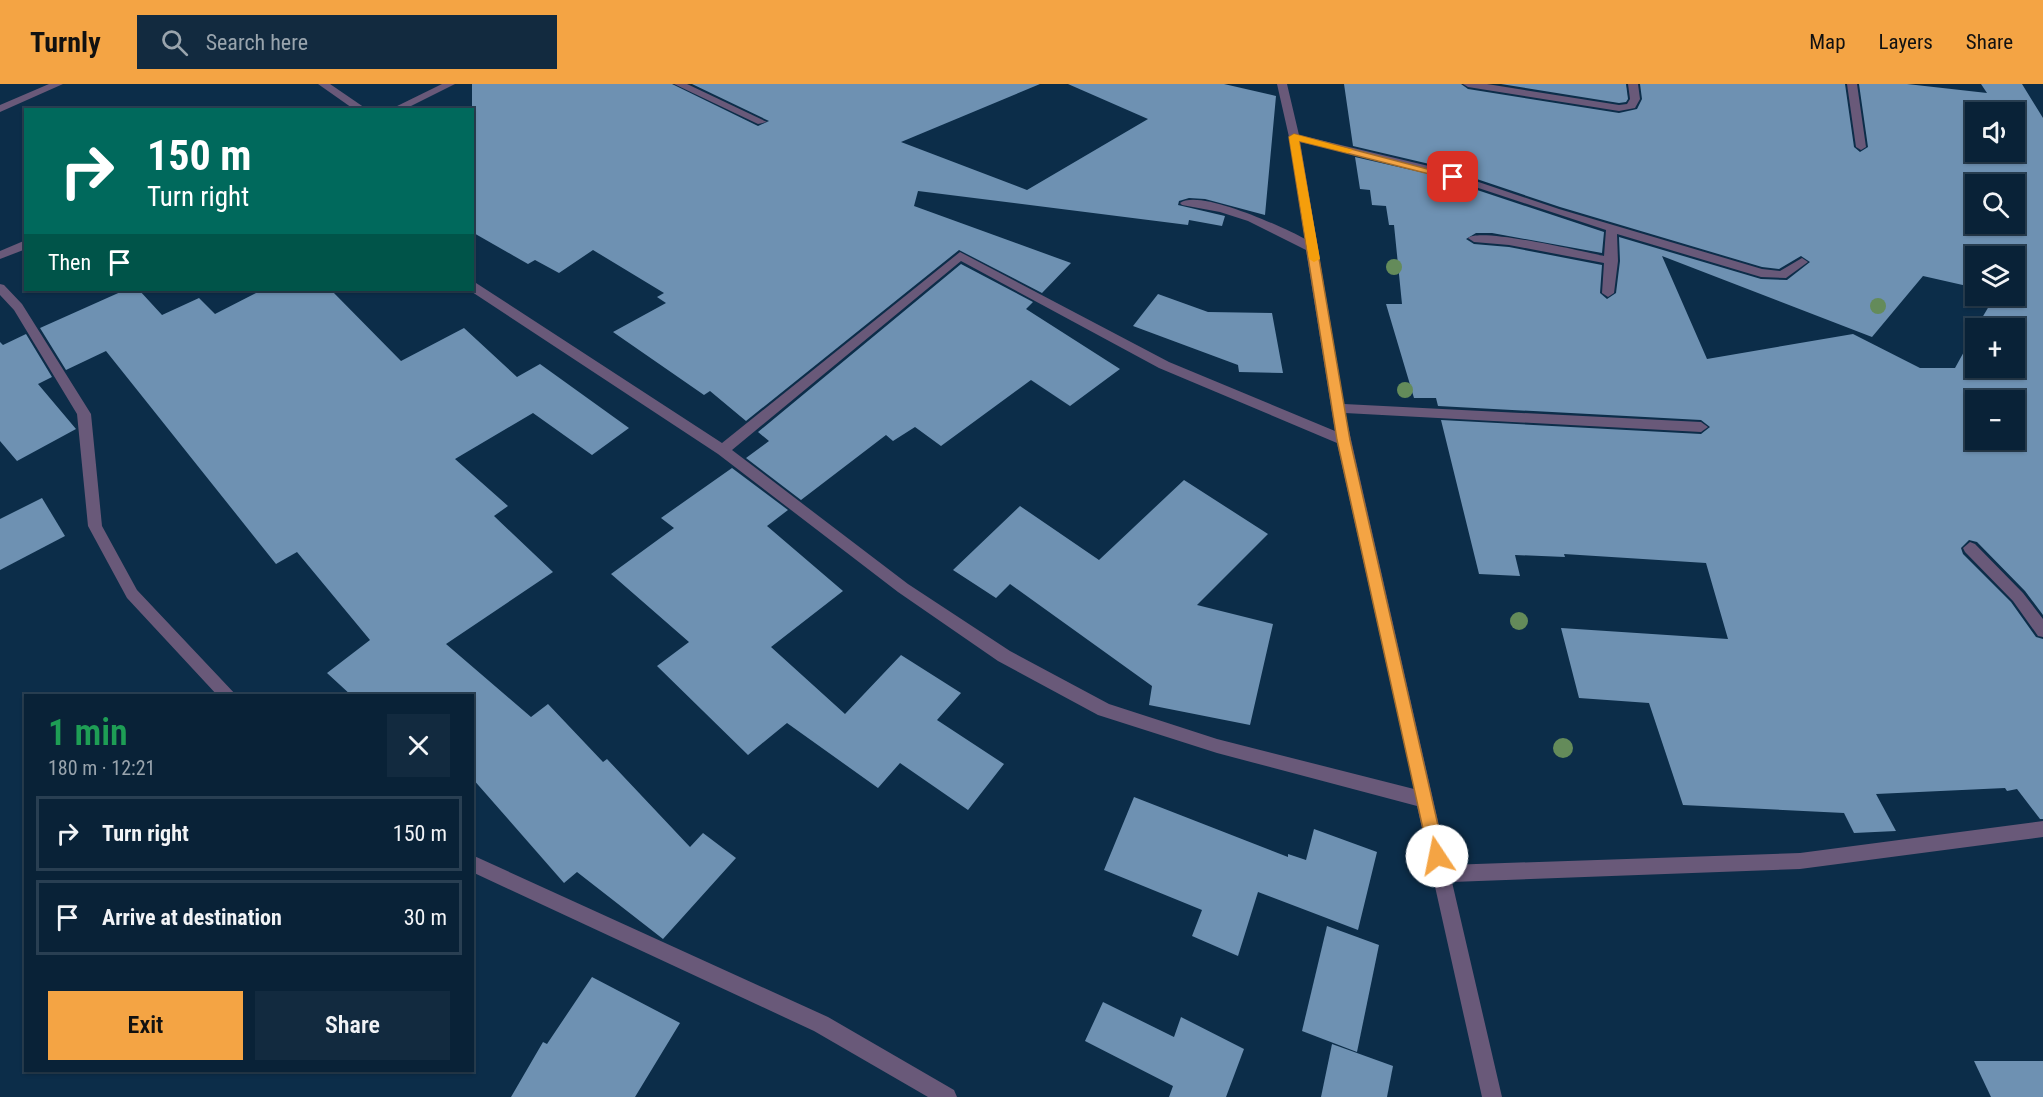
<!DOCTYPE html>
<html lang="en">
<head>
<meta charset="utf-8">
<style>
  body { margin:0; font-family:"Roboto Condensed",sans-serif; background:#122a3f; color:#f1f3f6; height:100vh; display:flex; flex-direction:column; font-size:22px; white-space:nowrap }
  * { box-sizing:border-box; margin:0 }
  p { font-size:20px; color:#99a4ad }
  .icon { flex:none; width:33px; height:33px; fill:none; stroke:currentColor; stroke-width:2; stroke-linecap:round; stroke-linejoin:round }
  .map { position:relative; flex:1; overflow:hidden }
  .drawer { position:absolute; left:24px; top:610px; width:450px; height:378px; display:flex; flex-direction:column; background:#092237; border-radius:0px; box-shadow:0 2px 4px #0004,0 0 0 2px #293f52 }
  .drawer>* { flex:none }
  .guide { position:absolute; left:24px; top:24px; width:450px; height:183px; border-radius:0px; box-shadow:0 2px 4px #0004,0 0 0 2px #293f52; background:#00695c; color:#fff; overflow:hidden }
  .tools { position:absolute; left:1965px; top:18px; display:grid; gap:12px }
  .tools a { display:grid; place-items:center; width:60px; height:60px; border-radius:0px; background:#092237; box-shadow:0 2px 4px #0004,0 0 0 2px #293f52; font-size:30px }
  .pin { position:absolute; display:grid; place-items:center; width:51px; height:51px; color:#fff; margin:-26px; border-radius:12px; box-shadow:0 3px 9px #0006 }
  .me { position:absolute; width:66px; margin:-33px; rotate:349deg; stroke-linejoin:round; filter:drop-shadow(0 0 4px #0008) }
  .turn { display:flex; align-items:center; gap:21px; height:126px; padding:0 24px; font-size:27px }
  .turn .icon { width:78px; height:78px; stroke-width:2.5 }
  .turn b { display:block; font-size:42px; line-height:51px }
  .then { display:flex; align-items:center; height:57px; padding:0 24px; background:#0003; gap:12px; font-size:22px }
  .round { display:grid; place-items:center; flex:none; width:63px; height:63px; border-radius:0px; background:#122a3f }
  .headline { display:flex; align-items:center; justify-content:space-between; height:102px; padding:0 24px }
  h1 { font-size:36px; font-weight:600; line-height:45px; color:#1e9e55 }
  .button { display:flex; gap:12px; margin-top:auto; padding:12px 24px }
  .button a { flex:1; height:69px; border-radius:0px; background:#f4a444; color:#111; font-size:24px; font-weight:600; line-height:69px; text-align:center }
  .button a+a { background:#122a3f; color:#f1f3f6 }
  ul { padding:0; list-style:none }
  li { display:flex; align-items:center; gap:18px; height:75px; margin:0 12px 9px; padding:0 12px; border:3px solid #293f52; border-radius:0px }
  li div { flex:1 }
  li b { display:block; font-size:22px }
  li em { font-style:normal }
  header { display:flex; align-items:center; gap:36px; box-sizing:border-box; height:84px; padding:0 30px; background:#f4a444; color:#111 }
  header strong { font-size:28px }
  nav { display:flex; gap:33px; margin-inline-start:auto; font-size:21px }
  .search { width:420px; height:54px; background:#122a3f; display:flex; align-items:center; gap:15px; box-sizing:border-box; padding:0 21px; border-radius:0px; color:#99a4ad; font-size:22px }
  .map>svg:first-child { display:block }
</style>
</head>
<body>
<header>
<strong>Turnly</strong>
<div class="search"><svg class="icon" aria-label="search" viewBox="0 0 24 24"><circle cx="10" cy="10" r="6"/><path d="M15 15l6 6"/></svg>Search here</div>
<nav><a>Map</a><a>Layers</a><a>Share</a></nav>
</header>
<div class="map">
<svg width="2043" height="1013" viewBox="0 0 2043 1013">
  <rect width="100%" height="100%" fill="#0c2d49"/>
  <g fill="#6e91b2" fill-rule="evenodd">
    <path d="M472,0H672L758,42L769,37L692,0H1040L901,58L1027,106L1148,35L1068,0H1224L1276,12L1265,131L1205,115L1189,114L1179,117L1178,121L1225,132L1222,142L1189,136L1188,141L918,107L914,122L1071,179L1042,209L959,166L746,337L710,307L704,311L613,248L666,219L657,213L664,209L593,166L559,189L535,176L528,180L472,148Z"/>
    <path d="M1344,0H1461L1468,5L1619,29L1637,25L1642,15L1640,0H1845L1854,63L1860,68L1868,63L1859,0H1907L1987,9L1981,0H2022L2043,34V531L2025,507L1977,458L1969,456L1961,464L1963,470L2011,518L2036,553L2043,555V735H2040L2017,705L2007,707L2005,704L1876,710L1896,747L1854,749L1844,729L1683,721L1649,619L1579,614L1561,544L1728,555L1706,479L1564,470L1565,473L1515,471L1520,492L1479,490L1441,336L1701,350L1710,343L1701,336L1438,322L1436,314H1414L1386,220H1402L1394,141H1389L1386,122L1372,121L1370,106L1360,105L1355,73L1429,90L1604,148L1602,169L1492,149H1476L1466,155L1474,160L1509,163L1602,181L1600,209L1607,215L1616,209L1620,177L1619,153L1761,195L1787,196L1810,178L1801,172L1779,185L1762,183L1560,123L1438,82L1353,62ZM1976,28H2014V68H1976ZM1976,100H2014V140H1976ZM1662,172L1872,253L1923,192L1976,204V172H2014V212H1995L1976,244H2014V284H1976V246L1955,284H1920L1853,250L1707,275ZM1976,316H2014V356H1976Z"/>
    <path d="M1501,0H1626L1628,15L1626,18L1619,19Z"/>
    <path d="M961,180L1033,218L1026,225L1120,285L1070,322L1031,296L941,362L915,343L893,357L886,351L801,416L746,374L769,357L758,348Z"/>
    <path d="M125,206H139L162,231L199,214L215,230L262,206H331L401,277L464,244L517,293L540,280L629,344L592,371L533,329L455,375L508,422L494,432L553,488L446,560L531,633L548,620L603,678L607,675L690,763L703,749L736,774L663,855L577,788L564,799L472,694V612H352L327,589L370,556L297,468L276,480L106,267L66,286L40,244Z"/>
    <path d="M1158,210L1208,228L1272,229L1283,289L1239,288L1238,281L1133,242Z"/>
    <path d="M26,250L52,293L38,300L76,345L17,377L0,357V258L3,261Z"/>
    <path d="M732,384L788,426L767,442L843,507L771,563L845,630L901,571L961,609L937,636L1004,680L968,726L900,679L878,704L787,639L748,671L657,582L689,558L611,490L674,444L661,434Z"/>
    <path d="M1184,396L1268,450L1197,521L1273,540L1250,641L1149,621L1152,602L1010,500L996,514L953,486L1020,422L1099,476Z"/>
    <path d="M42,414L65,452L0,486V435Z"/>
    <path d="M1134,713L1288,773V770L1306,776L1314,745L1377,768L1358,846L1258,808L1238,872L1192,852L1202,826L1104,786Z"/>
    <path d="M1327,842L1379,861L1357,968L1302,947Z"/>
    <path d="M592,893L680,939L635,1013H511L543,958L547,960Z"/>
    <path d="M1103,918L1174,953L1181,933L1244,965L1226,1013H1169L1173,1002L1085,957Z"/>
    <path d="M1332,960L1393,982L1387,1013H1321Z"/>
    <path d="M1974,977H2043V1013H1991Z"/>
  </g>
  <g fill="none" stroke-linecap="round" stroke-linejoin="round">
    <g fill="#695979" fill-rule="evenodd">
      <path d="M49,0H63L0,28V21Z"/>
      <path d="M318,0H330L368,26H355Z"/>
      <path d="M442,0H455L403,26H389Z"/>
      <path d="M674,0H687L767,38L758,40Z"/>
      <path d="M1277,0H1287L1299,51L1437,84L1559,125L1762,185L1780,187L1802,174L1808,178L1786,194L1761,193L1617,150L1618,177L1614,209L1608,213L1602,209L1604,179L1509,161L1474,158L1468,154C1480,143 1584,168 1604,172L1606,146L1430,88L1300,58L1344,320L1701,338L1708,343L1701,348L1345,329L1448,781L1800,769L2043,737V753L1800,785L1452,798L1502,1013H1482L1417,722L1217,669L1098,631L998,577L898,508L718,370L469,206H472V198L476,199L722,359L960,168L1169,278L1335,347L1306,166L1248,137L1220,128L1182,121L1180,119C1199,104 1285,144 1305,155L1289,53ZM961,177L1159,284L1337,359L1414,705L1217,655L1109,620L1010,567L908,500L732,366Z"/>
      <path d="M1463,0H1487L1619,21L1627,20L1630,15L1628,0H1638L1640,15L1635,24L1619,27L1468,3Z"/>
      <path d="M1847,0H1857L1866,63L1861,66L1856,63Z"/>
      <path d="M26,156V165L0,175V167Z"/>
      <path d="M0,200L4,201L22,220L91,330L102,442L137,506L237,612H218L127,514L88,442L77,330L14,226L0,211Z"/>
      <path d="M1970,458L1975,460L2023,509L2043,535V553L2038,552L2013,517L1965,468L1963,464Z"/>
      <path d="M472,771L828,933L954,1006L957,1013H928L814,947L472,788Z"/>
    </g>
  </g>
  <g fill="#648b5a">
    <circle cx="1394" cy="183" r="8"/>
    <circle cx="1878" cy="222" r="8"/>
    <circle cx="1405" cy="306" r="8"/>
    <circle cx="1519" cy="537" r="9"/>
    <circle cx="1563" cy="664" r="10"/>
  </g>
  <path fill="#f4a444" stroke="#9f6b2c" stroke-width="1.5" d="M1294,50L1458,93L1453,96L1299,57L1350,356L1445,772L1442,777L1437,779L1431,777L1429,772L1337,356L1289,53Z"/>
  <path fill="#f59e0b" d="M1294,50L1353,66L1348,69L1299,57L1320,175L1314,178L1309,175L1289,53Z"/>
</svg>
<div class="tools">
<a><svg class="icon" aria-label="sound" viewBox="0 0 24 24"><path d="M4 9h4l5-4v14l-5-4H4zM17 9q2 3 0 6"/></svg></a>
<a><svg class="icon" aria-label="search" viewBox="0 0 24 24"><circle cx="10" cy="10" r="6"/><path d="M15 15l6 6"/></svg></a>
<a><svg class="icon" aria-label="layers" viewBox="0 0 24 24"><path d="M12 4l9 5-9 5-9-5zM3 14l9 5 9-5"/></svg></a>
<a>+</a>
<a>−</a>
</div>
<div class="pin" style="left:1453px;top:93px;background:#d93025"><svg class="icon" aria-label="arrive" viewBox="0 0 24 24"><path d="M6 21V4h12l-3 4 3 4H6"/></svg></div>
<svg class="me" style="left:1437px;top:772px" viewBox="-20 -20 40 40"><circle r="19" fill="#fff"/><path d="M0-13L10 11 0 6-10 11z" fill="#f4a444"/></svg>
<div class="guide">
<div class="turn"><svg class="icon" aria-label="right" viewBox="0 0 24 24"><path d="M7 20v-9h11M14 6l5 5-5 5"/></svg><div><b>150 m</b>Turn right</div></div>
<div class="then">Then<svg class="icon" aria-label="arrive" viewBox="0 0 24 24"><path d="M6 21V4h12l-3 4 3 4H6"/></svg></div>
</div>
<section class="drawer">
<div class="headline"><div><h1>1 min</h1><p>180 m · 12:21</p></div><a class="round"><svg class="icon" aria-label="close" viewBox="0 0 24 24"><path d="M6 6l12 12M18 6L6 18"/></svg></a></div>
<ul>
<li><svg class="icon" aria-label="right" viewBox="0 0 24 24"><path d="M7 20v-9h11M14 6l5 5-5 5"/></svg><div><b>Turn right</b></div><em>150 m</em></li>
<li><svg class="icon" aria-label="arrive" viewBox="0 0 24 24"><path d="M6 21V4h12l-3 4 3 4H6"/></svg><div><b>Arrive at destination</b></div><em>30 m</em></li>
</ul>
<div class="button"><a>Exit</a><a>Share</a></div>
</section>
</div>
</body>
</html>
